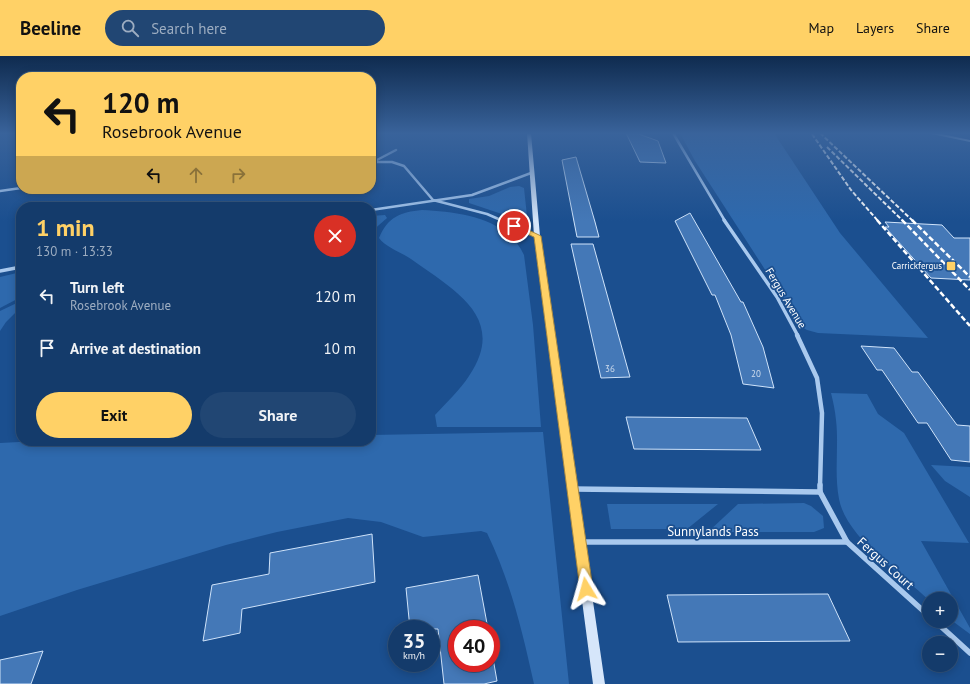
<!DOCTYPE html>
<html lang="en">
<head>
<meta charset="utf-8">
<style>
  body { margin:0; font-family:"PT Sans",sans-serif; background:#214673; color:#f1f3f6; height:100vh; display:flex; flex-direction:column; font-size:15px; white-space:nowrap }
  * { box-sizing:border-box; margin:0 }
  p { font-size:13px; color:#9dadc1 }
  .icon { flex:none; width:22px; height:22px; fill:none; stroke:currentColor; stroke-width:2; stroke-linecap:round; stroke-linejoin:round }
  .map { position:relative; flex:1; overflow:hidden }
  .side { position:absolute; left:16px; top:146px; width:360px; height:244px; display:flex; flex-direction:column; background:#143b6b; border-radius:16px; box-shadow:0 2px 10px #0003,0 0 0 1px #33557e }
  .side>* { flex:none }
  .top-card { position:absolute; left:16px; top:16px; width:360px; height:122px; border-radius:16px; box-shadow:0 2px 10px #0003,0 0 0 1px #33557e; background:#ffd166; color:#111; overflow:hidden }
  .fabs { position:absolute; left:922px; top:536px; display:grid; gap:8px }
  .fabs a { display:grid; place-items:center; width:36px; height:36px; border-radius:50%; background:#143b6b; box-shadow:0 2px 10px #0003,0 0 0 1px #33557e; font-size:20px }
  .speed { position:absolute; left:388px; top:564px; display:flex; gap:8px; font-size:20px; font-weight:700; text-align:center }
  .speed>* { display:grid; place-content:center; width:52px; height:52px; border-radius:50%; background:#143b6b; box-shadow:0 2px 10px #0003,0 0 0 1px #33557e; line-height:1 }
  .speed small { font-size:10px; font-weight:400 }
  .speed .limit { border:6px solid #d22; background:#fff; color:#111 }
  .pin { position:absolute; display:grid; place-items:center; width:34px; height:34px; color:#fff; margin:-17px; border:2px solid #fff; border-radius:50%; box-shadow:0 1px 4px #0007 }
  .me { position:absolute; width:44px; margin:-22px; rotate:352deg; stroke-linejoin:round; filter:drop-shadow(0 0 3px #0008) }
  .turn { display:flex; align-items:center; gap:14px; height:84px; padding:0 20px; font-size:18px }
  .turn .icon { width:52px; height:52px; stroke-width:2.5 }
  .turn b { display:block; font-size:28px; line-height:34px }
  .lanes { display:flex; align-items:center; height:38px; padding:0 20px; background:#0003; justify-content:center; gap:20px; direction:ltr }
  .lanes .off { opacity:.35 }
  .round { display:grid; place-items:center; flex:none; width:42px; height:42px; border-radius:21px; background:#214673 }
  .head { display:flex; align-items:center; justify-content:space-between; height:68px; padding:0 20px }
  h1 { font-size:24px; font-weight:700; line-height:30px; color:#ffd166 }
  .primary-button { display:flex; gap:8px; margin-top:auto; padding:8px 20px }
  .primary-button a { flex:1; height:46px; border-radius:24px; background:#ffd166; color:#111; font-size:16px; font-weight:700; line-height:46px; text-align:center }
  .primary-button a+a { background:#214673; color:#f1f3f6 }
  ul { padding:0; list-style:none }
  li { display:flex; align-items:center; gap:12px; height:52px; padding:0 20px }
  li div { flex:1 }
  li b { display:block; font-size:15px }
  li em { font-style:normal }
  header { display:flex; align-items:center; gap:24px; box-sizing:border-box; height:56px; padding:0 20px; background:#ffd166; color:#111 }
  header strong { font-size:19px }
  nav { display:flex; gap:22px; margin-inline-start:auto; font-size:14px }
  .search { width:280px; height:36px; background:#214673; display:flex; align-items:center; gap:10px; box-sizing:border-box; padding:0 14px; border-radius:22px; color:#9dadc1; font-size:15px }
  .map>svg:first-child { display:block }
</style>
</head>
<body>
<header>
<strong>Beeline</strong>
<div class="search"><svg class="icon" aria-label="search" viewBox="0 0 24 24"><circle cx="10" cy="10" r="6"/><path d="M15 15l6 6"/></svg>Search here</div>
<nav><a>Map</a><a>Layers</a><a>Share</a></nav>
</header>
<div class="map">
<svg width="970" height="628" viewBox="0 0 970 628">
  <rect width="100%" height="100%" fill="#1b4f8f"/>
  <g fill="#2e69ad">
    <path d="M680,77H774L840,177L928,282L818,277L807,274L802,271L695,105Z"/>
    <path d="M519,130L524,132L527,160L520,164L469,147V143L489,140L510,131Z"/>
    <path d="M422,154C459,156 506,161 524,199L533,269L541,371H437L435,359C446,347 460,334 469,320C509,261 452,233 411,203C401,196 385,191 379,182C388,161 400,156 422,154Z"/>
    <path d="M385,159L387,162L371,176V160Z"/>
    <path d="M21,216V241L0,252V221Z"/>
    <path d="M21,245V251L6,266L0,275V255Z"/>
    <path d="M831,337L867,338L878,358L904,377L969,487L921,485L970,572V578L951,564V543L929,544C901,518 846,481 839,443C834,417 839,390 836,364C835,354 833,345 831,337Z"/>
    <path d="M543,376L569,628H534C522,574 511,527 487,477L481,475L423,481L381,466L348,462L277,476L226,489L77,534L0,560V387L38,385H371V379Z"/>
    <path d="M931,409L970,411V441L945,425Z"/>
    <path d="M804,447L811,450L823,460L824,472L814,476H708L738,448Z"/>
    <path d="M607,448H718L687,473H611Z"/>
  </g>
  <g fill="#4478b7" stroke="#cfe3fa">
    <path d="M626,77H636L658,85L666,107L640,106Z"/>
    <path d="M576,101L595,166L599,181H577L562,104Z"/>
    <path d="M690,157L741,246H743L763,291L774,332L743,328L731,279L715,239H712L675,165Z"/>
    <path d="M885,166L942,169L954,182H970V224L931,222L885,171H889Z"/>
    <path d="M571,188H593L630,321L601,322Z"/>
    <path d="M861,290L894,292L912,316H918L957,369L970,370V406L951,404L927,367H918L882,314H877Z"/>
    <path d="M626,361L747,362L761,394L634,393Z"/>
    <path d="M372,478L375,526L242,553L240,577L203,585L212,529L269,518L270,497Z"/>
    <path d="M478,519L488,573H457V607H491V591L497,625L484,628H444L438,573H410L406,532Z"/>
    <path d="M828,538L850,585L678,586L667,539Z"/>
    <path d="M43,595L31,628H0V604Z"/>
  </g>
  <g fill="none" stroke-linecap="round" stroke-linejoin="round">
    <g stroke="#a9c9ee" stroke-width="2.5">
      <path d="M673,77L725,165"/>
      <path d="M375,105L396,94"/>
      <path d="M371,106H392L404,110L433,144L487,158L503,165"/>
      <path d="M0,135L21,132"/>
      <path d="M371,154L472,139L531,117"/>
    </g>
    <g stroke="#a9c9ee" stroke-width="3.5">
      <path d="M500,164L537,180"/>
      <path d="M724,164L777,241L798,280"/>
      <path d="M0,215L21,211"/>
    </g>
    <path stroke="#a9c9ee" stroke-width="4.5" d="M797,279L817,322L822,357L820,430"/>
    <g stroke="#a9c9ee" stroke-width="5.5">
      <path d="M820,429V436L847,486L929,560"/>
      <path d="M573,433L820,436"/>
      <path d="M580,486H847"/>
      <path d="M935,565L970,597"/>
    </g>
    <g fill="#d6e6fa" fill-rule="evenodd">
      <path d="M527,77H531L540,180L605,628H593L534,180Z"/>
      <path d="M927,77H937L970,84V86Z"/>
    </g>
    <g stroke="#fff" stroke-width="2" stroke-dasharray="4.5 2" stroke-linecap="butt">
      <path d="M820,77L913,165"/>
      <path d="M812,78L851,134L878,165"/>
      <path d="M827,91L903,165"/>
    </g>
    <g stroke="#fff" stroke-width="2.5" stroke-dasharray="5.5 2.5" stroke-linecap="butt">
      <path d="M877,164L970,270"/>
      <path d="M902,164L970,234"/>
      <path d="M912,164L970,221"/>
    </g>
  </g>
  <linearGradient id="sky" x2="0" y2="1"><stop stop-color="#0f2b4f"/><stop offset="0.47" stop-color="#39639b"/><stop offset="1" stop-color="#39639b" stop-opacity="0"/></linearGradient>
  <rect width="970" height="165" fill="url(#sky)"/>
  <path fill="#ffd166" stroke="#a68842" d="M511,168H516L541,180L593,533L591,538L586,540L582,538L580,533L534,181L511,171Z"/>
  <rect fill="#ffd166" stroke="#1b4f8f" stroke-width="1.5" x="946" y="205" width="10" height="10" rx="2"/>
  <g text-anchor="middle" stroke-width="3.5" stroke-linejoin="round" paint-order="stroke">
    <g font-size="9" fill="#fff" stroke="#1b4f8f" text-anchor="end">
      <text x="942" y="213">Carrickfergus</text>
    </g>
    <g font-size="9" fill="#d0dded">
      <text x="610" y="316">36</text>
      <text x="756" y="321">20</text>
    </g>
    <g font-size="11" fill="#fff" stroke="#1b4f8f">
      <text transform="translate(786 242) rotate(59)" y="4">Fergus Avenue</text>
    </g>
    <g font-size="13" fill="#fff" stroke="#1b4f8f">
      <text x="713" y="480">Sunnylands Pass</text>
      <text transform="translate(886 507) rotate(42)" y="5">Fergus Court</text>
    </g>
  </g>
</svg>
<div class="fabs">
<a>+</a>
<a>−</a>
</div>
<div class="speed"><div>35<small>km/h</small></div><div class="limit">40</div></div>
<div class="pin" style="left:514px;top:170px;background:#d93025"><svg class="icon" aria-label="arrive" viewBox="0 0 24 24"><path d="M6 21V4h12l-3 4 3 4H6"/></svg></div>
<svg class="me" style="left:586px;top:533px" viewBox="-20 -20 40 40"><path d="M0-17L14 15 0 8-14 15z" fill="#ffd166" stroke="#fff" stroke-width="4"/></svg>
<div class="top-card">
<div class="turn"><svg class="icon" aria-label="left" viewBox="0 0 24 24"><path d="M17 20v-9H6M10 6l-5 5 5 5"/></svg><div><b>120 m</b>Rosebrook Avenue</div></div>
<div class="lanes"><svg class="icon" aria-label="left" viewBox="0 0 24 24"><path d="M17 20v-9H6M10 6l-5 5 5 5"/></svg><svg class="icon off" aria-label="ahead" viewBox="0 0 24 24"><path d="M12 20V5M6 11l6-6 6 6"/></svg><svg class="icon off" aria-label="right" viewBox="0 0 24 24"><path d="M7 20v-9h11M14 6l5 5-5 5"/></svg></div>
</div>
<section class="side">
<div class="head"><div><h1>1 min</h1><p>130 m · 13:33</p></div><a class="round" style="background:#d93025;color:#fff"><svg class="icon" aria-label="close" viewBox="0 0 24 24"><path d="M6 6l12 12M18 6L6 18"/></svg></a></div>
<ul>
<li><svg class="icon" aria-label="left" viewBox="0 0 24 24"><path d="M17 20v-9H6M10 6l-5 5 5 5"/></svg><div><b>Turn left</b><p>Rosebrook Avenue</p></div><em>120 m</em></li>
<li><svg class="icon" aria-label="arrive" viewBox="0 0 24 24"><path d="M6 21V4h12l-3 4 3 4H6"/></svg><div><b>Arrive at destination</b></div><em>10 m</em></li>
</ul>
<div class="primary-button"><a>Exit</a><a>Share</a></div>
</section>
</div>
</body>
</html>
